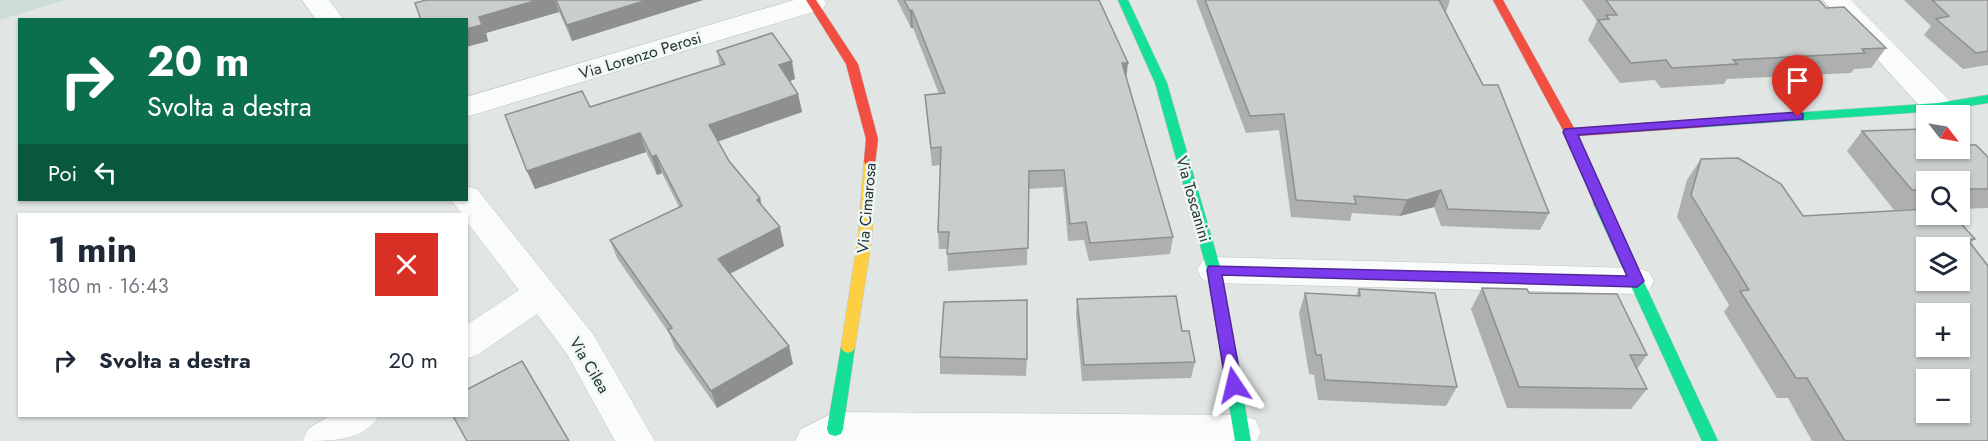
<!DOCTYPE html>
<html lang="it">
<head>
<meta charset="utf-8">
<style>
  body { margin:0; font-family:Jost,sans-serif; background:#f2f2f3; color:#1f2937; height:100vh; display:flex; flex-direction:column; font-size:22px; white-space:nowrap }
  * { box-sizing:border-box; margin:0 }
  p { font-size:20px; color:#747a83 }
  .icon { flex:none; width:33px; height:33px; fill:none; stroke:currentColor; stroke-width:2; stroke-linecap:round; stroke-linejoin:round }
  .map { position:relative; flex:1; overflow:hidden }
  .sheet { position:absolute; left:18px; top:213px; width:450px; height:204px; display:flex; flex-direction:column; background:#fff; border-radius:0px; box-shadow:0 2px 4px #0004 }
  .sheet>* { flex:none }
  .banner { position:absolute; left:18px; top:18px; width:450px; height:183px; border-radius:0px; box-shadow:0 2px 4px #0004; background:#0b6e4f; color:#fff; overflow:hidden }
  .needle { width:39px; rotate:121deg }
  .fabs { position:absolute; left:1916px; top:105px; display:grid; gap:12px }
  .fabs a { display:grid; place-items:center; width:54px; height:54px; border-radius:0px; background:#fff; box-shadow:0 2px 4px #0004; font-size:30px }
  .pin { position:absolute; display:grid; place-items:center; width:51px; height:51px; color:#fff; margin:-62px -26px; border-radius:50% 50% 50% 0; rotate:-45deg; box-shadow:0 0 6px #0007 }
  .pin .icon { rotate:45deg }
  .me { position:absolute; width:66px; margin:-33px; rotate:350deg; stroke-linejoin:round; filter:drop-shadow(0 0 4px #0008) }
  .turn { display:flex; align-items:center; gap:21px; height:126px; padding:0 30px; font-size:27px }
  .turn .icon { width:78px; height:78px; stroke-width:2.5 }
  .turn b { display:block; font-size:42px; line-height:51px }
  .then { display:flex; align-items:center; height:57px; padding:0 30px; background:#0003; gap:12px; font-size:22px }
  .round { display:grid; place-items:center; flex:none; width:63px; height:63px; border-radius:0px; background:#f2f2f3 }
  .summary { display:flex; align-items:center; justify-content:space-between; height:102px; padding:0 30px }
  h1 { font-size:36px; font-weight:700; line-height:45px }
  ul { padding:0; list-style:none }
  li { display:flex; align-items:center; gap:18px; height:90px; padding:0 30px }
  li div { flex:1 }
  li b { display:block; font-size:22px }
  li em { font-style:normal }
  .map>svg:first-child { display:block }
</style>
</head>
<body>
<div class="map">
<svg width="1988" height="441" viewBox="0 0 1988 441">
  <rect width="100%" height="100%" fill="#e1e6e5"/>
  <path fill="#ccded5" d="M0,0H65L0,20Z"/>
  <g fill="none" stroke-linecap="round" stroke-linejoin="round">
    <defs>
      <g id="street">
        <path d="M302,0H329L344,20H316Z"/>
        <path d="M794,0H824L826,3L823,9L466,117V97Z"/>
        <path d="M1823,0H1851L1949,100L1953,107L1949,114H1927Z"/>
        <path d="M466,186L477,189L593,334L655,441H615L567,354L537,314L479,354L466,359V325L519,290L466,221V214H462L451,200H466Z"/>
        <path d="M1214,257L1637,268L1649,272L1654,281L1649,290L1637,294L1214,283L1202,279L1197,270L1202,261Z"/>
        <path d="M835,412L1242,415L1256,420L1261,432L1257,441H795L801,429Z"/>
        <path d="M329,416H379C364,441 332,441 302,441L308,429Z"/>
      </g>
      <g id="fast">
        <path d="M1118,0H1128L1167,83L1221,270L1251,441H1235L1207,270L1155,83Z"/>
        <path d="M1988,95V103L1938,111L1705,127L1699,123L1705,119L1938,103Z"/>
        <path d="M1600,198L1607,203L1718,441H1702L1593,203Z"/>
        <path d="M848,341L853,343L855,347L843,429L841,434L835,436L829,434L827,429L841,347L843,343Z"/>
      </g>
      <path id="slow" d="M870,157L876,161L872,237L855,347L853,351L848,353L843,351L841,347L858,237L864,161Z"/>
      <g id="jam">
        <path d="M806,0H816L858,64L878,139L875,164H865L864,161L866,139L846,64Z"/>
        <path d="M1493,0H1503L1574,128L1705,119L1711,123L1705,127L1578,136L1607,203L1600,208L1595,206L1564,132Z"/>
      </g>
    </defs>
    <use href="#street" stroke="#bec3c2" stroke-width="1"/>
    <use href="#fast" stroke="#bcc2c0" stroke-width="1"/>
    <use href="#slow" stroke="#bcc2c0" stroke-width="1"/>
    <use href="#jam" stroke="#bcc2c0" stroke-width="1"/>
    <use href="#street" fill="#fafbfb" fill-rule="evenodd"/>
    <use href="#fast" fill="#16e098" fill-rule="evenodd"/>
    <use href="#slow" fill="#ffcf43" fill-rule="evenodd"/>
    <use href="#jam" fill="#f24e42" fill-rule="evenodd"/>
  </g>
  <g fill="#adb0af">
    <path d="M426,0H703L572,41L559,12L486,33L488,41L466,47V20Z"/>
    <path d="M897,0H1099L1126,79L1173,237L1170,254L1089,261L1084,240L1068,241L1063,187L1028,189L1027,265L948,271L947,249H939L938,232L941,165L932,166L925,95L939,94L913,28H911Z"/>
    <path d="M1196,0H1450L1446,12L1549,213L1540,230L1441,226L1434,207L1400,216L1352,213L1350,221L1291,217L1279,130L1246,133Z"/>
    <path d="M1582,0H1819L1826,8L1886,48L1871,68L1854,69L1851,73L1727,79L1724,84L1661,88L1655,80L1620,83L1588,40L1597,21Z"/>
    <path d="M1904,0H1988V65L1963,69L1924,35L1931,26Z"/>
    <path d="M717,51L795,79L790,81L798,94L802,112L718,141L729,161L762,206L784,246L730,274L793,364L717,408L675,348L669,333L617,258L610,240L679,207L662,173L657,175L646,152L535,189L527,171L590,107L720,66Z"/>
    <path d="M1862,131L1926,148L1988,157V208L1959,209V182H1926V209L1894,210L1847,151Z"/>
    <path d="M1701,159L1803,216L1975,239L1970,244L1988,441H1812L1788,398H1777L1724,312L1729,305L1677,217L1687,180Z"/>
    <path d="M1482,288L1529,293L1647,355L1637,369L1647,389L1631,409L1507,408L1471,309Z"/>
    <path d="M1359,289L1457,387L1446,406L1318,400L1314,375L1309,374L1299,313L1305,293L1356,296Z"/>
    <path d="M1077,299L1182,331L1195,362L1191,378L1082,381L1076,315Z"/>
    <path d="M940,357L1027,359L1026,376L940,374Z"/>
  </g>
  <g fill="#8d908f">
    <path d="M538,0H555L559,12L486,33L488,41L466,47V29L479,17Z"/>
    <path d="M647,0H703L572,41L567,25Z"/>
    <path d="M912,10L913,28H911L910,11Z"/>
    <path d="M792,61L795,79L782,84L779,65Z"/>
    <path d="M1122,63H1128L1126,80Z"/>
    <path d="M798,94L802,112L714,143L709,125Z"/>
    <path d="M640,133L646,152L535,189L527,171Z"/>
    <path d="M656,155L662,173L657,175L652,157Z"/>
    <path d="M1441,190L1434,207L1400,216L1407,200Z"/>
    <path d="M760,198L764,216L757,200Z"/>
    <path d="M780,227L784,246L723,277L718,259Z"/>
    <path d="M789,346L793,364L717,408L711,391Z"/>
  </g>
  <g fill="#c9cdcc" stroke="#8d908f" stroke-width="1.5" fill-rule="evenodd">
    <path d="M426,0H538L479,17L482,25L466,29V20H421L415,3Z"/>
    <path d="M556,0H647L567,25Z"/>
    <path d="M904,0H1099L1128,63H1122L1173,237L1090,243L1086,222L1070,224L1064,170L1029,171L1028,248L947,254L949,232H938L941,147L931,148L925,95L945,93L912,10L910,11Z"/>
    <path d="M1205,0H1439L1483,85H1498L1549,213L1448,209L1441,190L1407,200L1354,196L1356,204L1296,200L1284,114L1250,116Z"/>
    <path d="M1606,0H1819L1826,8L1844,7L1886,48L1862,49L1865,53L1733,60L1737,64L1672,68L1666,60L1631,63L1598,20L1609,19L1606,15H1617Z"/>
    <path d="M1932,0H1988V51L1976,53L1936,19L1949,16Z"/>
    <path d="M772,33L792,61L779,65L798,94L709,125L729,161L760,198L757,200L780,227L718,259L789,346L711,391L668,330L672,328L610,240L682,206L656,155L652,157L640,133L527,171L505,115L582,91L590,107L725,64L717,51Z"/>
    <path d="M1924,129L1926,130V148H1959V145H1976L1988,157V189H1959V182H1926V190H1912L1862,131Z"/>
    <path d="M1738,158L1781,184L1803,216L1926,209V214H1952L1975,239L1968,240L1988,266V441H1845L1807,378H1796L1740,291L1749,290L1691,195L1701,159ZM1926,248H1959V280H1926ZM1926,314H1959V346H1926ZM1926,380H1959V412H1926Z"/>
    <path d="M1482,288L1527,289L1529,293L1617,294L1647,355H1630L1647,389L1519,387Z"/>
    <path d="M1359,289L1435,293L1457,387L1325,380L1321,355H1316L1305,293L1360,296Z"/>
    <path d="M1176,296L1182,331H1189L1195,362L1084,365L1077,299Z"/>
    <path d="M1027,300V359L940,357L944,302Z"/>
    <path d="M522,361L569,441H467L453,416H466V390Z"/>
  </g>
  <path fill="#7c3aed" stroke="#51269a" stroke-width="1.5" d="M1798,112L1803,114V119L1578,135L1644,281L1637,287L1222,275L1242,385L1234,392L1226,385L1207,270L1209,266L1627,276L1563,132L1565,129Z"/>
  <g text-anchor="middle" stroke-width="5" stroke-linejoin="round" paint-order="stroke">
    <g font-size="16" fill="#233635" stroke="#eff6f4">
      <text transform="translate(640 55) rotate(-17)" y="6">Via Lorenzo Perosi</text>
      <text transform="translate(1194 199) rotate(74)" y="6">Via Toscanini</text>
      <text transform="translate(866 208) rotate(-85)" y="6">Via Cimarosa</text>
      <text transform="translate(590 365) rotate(59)" y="6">Via Cilea</text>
    </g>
  </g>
</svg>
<div class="fabs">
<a><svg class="needle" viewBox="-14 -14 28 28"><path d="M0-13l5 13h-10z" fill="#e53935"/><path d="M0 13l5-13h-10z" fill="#747a83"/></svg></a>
<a><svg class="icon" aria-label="search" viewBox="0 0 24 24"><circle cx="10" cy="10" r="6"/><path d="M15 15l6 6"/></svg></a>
<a><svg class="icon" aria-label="layers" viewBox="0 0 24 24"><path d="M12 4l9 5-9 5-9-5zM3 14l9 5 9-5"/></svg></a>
<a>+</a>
<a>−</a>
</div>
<div class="pin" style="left:1798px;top:117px;background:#d93025"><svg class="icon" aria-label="arrive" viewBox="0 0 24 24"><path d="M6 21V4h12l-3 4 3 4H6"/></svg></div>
<svg class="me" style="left:1234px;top:385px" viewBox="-20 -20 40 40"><path d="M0-17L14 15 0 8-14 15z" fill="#7c3aed" stroke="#fff" stroke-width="4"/></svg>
<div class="banner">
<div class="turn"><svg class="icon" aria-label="right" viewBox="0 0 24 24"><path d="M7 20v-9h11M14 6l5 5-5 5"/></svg><div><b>20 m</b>Svolta a destra</div></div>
<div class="then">Poi<svg class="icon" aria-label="left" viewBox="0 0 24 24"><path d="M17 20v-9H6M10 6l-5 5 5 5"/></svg></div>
</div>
<section class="sheet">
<div class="summary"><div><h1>1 min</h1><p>180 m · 16:43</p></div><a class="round" style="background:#d93025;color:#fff"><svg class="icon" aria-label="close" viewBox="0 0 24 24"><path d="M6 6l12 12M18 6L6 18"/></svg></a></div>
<ul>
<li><svg class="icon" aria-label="right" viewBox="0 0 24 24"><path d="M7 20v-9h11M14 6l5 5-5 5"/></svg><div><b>Svolta a destra</b></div><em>20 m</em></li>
</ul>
</section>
</div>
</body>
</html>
